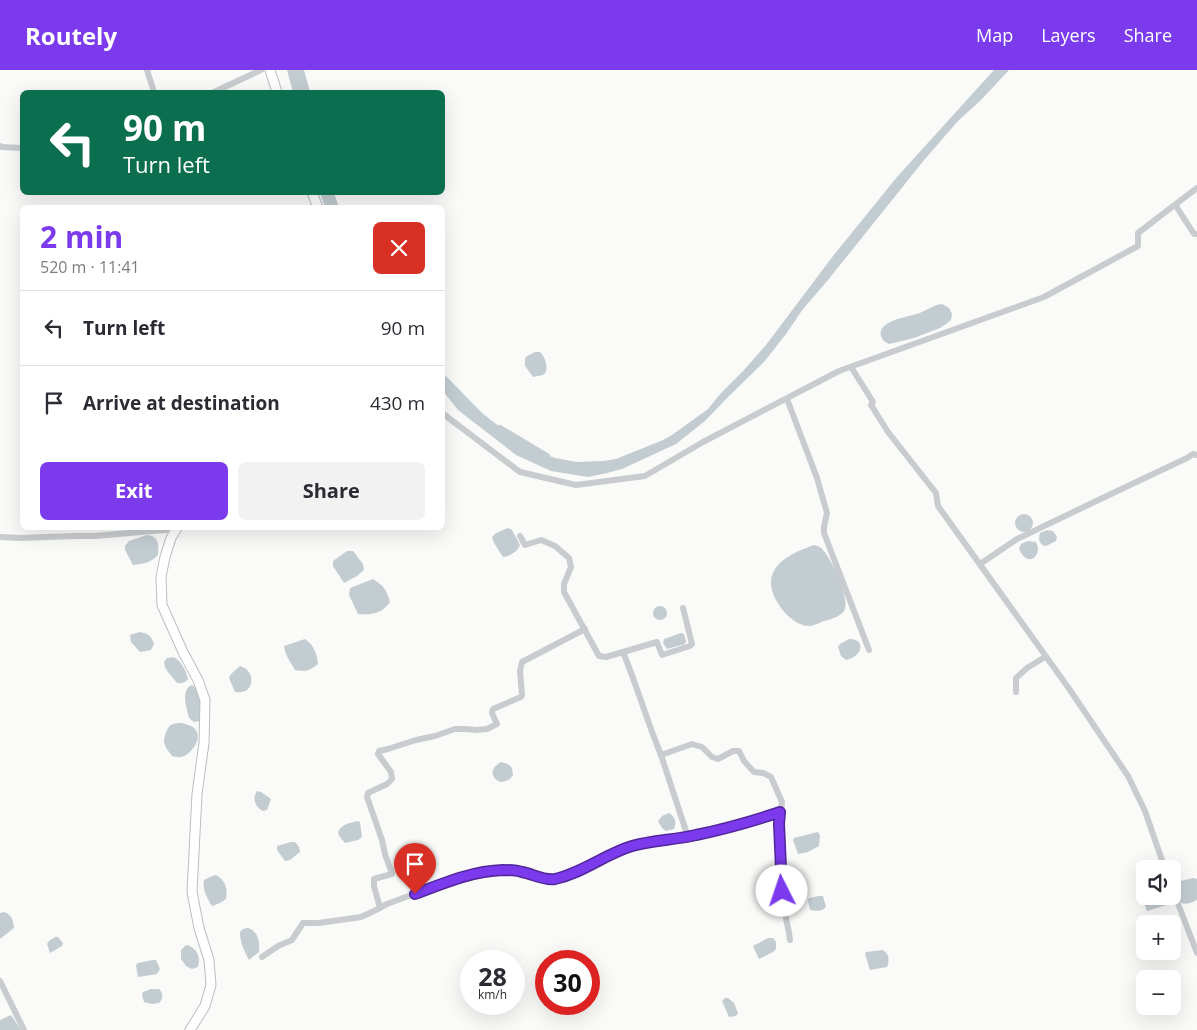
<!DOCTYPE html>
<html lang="en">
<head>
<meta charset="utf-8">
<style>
  body { margin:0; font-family:"Open Sans",sans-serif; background:#f2f2f3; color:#2b2b33; height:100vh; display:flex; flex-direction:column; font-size:19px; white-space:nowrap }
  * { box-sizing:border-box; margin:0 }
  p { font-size:16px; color:#7c7c81 }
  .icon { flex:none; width:28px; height:28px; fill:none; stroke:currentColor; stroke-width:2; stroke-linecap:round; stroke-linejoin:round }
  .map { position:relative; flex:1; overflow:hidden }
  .sheet { position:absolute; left:20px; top:135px; width:425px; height:325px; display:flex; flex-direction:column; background:#fff; border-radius:8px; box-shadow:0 5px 20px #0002 }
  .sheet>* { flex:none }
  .hud { position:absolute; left:20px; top:20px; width:425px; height:105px; border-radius:8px; box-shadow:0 5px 20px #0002; background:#0b6e4f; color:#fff; overflow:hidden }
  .buttons { position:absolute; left:1136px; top:790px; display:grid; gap:10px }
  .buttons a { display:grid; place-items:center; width:45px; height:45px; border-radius:8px; background:#fff; box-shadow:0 5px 20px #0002; font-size:25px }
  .speed { position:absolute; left:460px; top:880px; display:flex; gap:10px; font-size:25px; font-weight:700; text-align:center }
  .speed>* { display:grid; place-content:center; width:65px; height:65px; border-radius:50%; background:#fff; box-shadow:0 5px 20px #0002; line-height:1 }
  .speed small { font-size:12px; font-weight:400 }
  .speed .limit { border:8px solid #d22; background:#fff; color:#111 }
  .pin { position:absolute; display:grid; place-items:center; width:42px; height:42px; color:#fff; margin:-51px -21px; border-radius:50% 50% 50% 0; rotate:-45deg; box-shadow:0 0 5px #0007 }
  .pin .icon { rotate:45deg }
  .me { position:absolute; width:55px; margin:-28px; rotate:356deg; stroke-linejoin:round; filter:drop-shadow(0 0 4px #0008) }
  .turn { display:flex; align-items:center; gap:18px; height:105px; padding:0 20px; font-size:22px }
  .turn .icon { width:65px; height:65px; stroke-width:2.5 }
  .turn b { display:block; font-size:35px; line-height:42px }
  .round { display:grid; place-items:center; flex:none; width:52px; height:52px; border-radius:8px; background:#f2f2f3 }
  .overview { display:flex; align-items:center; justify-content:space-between; height:85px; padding:0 20px }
  h1 { font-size:30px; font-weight:700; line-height:38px; color:#7c3aed }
  .primary-button { display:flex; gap:10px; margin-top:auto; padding:10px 20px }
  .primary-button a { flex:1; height:58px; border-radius:8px; background:#7c3aed; color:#fff; font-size:20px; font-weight:700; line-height:58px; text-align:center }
  .primary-button a+a { background:#f2f2f3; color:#2b2b33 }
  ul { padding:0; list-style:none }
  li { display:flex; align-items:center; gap:15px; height:75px; padding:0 20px; border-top:1px solid #e1e1e2 }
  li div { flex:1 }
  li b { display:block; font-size:19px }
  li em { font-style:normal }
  header { display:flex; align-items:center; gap:30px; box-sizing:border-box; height:70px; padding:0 25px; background:#7c3aed; color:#fff }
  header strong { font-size:24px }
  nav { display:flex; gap:28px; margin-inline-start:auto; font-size:18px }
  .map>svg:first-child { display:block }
</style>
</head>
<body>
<header>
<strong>Routely</strong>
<nav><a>Map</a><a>Layers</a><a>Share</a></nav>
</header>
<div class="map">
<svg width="1197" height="960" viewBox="0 0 1197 960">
  <rect width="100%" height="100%" fill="#fafaf8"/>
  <g fill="#c2ccd1">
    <path d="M287,0H304L310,22H293Z"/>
    <path d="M994,0H1009L981,30L958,51L925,89L828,210L803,239L786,264L764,292L729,326L705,351L676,374L622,399L607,403L588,407L551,401L516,385L458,340L443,321V303L482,343L509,364L532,379L555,388L577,392L603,391L616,389L663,370L672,365L708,339L721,323L744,300L766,275L833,186L897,107Z"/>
    <path d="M320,123H334L339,137H325Z"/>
    <path d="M942,234L949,238L952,244L951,250L946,254L940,258L914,268L889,274C885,272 883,271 881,266C877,251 907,247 917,244C926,241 933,235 942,234Z"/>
    <path d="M535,282H540C546,289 547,294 546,302L543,305L533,307L525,296V288L529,285Z"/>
    <circle cx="1024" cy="453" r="9"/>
    <path d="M508,458L512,460L520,475C517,482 510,486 503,487L494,473L492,467L496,463Z"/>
    <path d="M1047,460L1053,461L1057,467L1056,471L1046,476C1039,475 1038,469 1040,463Z"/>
    <path d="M147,465C159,466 159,475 158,485C150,493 143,494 133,495L125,480V476L129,471Z"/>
    <path d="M1028,471L1036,472C1043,484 1029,500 1019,479L1021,474Z"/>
    <path d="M814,475C818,476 821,477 823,480C832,490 851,529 844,541C840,546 834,548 828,550C822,551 815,556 809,556C798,556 787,546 781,538C756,503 782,486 814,475Z"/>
    <path d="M347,481H353L363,494L364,500L357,506L344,513L333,496V491Z"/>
    <path d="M373,509C384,516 386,519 390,532C382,544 371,545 358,544L349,525L350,518Z"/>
    <circle cx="660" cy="543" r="7"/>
    <path d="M140,562C149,564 151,566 154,574L151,580L140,582L131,572L130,565Z"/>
    <path d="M681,563L684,564L686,571L685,574L667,579L663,573L664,569Z"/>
    <path d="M305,569C314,575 317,584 318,594C309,601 307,602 295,600C291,593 285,585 284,576Z"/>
    <path d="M849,569C867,569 862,587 846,590L841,586L838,577L840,574Z"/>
    <path d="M173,587C181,590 186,601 188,609C185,613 182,614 177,613L168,602L165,597L164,592L167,588Z"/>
    <path d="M240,596C256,600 256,625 235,622L229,608L231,604Z"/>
    <path d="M192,615L197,618L201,624V647L199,651L194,652L189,648C187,638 180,620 192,615Z"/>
    <path d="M182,653C185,654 190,655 193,657C204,666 194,681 184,686C180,688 176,687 172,686C169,682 165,677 164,672C164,666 167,656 173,654C176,653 179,653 182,653Z"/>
    <path d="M501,692L508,694L512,698L513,705L510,709C507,710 504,712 501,712C495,711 490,704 494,698C494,697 499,693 501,692Z"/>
    <path d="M257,721L261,722L271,729L267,740L263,741C255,737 252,728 257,721Z"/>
    <path d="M669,743C675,747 677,752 674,759L666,761L662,758L658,751L662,746Z"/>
    <path d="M358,751L360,752L362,767L358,770L345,773L339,766L338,762C342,754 349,753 358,751Z"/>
    <path d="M818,762L820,766L819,776L808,782L798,784L793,770L794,768Z"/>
    <path d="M291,772H295C298,775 300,778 300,782L290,790L285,791L277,780V776Z"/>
    <path d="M216,805C225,810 228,818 226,829L220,833L212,836C207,829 202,818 204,810L210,807Z"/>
    <path d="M1193,808L1197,809V830C1181,838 1178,833 1175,817L1181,811Z"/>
    <path d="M1144,824H1145V826H1172L1173,831L1170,834L1147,841L1142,828Z"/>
    <path d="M819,826H823L826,837C822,842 815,841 810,840L808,830L809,828Z"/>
    <path d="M4,842C12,845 13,850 14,858L0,869V843Z"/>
    <path d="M248,858C258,861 260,872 259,882L249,890C244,881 240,872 240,862L243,859Z"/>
    <path d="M55,867H58L63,873L62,876L50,883L47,874L49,871Z"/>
    <path d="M768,868H773L776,872V879L773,882L759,889L753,876Z"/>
    <path d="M186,875C197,877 201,887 198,897L192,899L186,896L181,889V880Z"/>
    <path d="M882,880C889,882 890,891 887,897L870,900L865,884L866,882Z"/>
    <path d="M153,890H156L160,899L157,904L138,907L136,895L138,893Z"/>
    <path d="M151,919H159C164,924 163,928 159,933L152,934L144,932L142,925L143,922Z"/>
    <path d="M725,928H728L734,933L738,943L736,946L729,947L722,931Z"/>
    <path d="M11,945L21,960H0V950Z"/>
  </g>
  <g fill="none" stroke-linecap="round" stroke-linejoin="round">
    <path stroke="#c2ccd1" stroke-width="6" d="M500,358L547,386"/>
    <defs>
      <g id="secondary">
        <path d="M270,0L277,22"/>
        <path d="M312,122L318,138"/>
        <path d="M177,458L171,468L165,487L161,507L162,535L183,582L198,610L205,630L204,673L197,724L192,822L199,858L209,890L211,915L205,936L190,960"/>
      </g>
    </defs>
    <use href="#secondary" stroke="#babfc4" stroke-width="11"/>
    <g stroke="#c8cccf" stroke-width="6">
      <path d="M147,0L154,22"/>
      <path d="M214,22L261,0"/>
      <path d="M0,76L2,77L22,78"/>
      <path d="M1176,136L1194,164H1197"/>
      <path d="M851,297L870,327L873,332L871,335L888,362L936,423L938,436L1070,620L1128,706L1145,741L1165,799"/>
      <path d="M787,329L817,408L827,443L824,457V463L869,580"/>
      <path d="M442,343L520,402L576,415L645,406L703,372L839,301L1044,227L1138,176V163L1197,118"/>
      <path d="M520,466L525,475L541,470L555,476L569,488L571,497L564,514V522L599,586L606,587L623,582"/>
      <path d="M0,467L21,468L74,466H95L176,459"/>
      <path d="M980,494L1017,469L1111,424L1187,388L1193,384L1197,385"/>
      <path d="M1016,622V608L1027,598L1045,587"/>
      <path d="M661,685L688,767"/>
      <path d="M781,742C777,771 780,806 784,836C785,847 789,859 790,870"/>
      <path d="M1172,818L1197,883"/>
      <path d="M380,838L374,816V809L392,804L385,784L382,770L367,727L368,723L387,714L392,709L391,702L378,684L379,681L388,679L416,670L435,666L455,659H465L476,660L487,659L497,654L492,643L493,639L521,627L522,625L520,601L522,592L585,559"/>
      <path d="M262,887L278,876L292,870L303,853H319L361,847L374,841L387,834L457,808L479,803L502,800L521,801L543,808L553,809L570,805L618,780L635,775L696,765L752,752L781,742L782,732L771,707L763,703L754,702L744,691L739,681H733L718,689L712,687L702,677L692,674L661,685C647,651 637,616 623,582L657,572L662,585L690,576L692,574L683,538"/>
      <path d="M0,911L24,960"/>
    </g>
    <use href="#secondary" stroke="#fff" stroke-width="9"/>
  </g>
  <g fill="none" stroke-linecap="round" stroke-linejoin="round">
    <defs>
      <path id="route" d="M415,824C444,813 472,801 503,800C509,800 516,800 522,802C533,804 544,811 555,809C583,803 605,784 632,776C653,770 675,770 696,765C725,759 753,751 780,742L779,754L782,821"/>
    </defs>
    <use href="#route" stroke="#51269a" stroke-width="12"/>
    <use href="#route" stroke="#7c3aed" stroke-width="9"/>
  </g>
</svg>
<div class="buttons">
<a><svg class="icon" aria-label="sound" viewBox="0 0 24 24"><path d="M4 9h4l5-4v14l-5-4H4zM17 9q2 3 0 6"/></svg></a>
<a>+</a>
<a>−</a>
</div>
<div class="speed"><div>28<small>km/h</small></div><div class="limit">30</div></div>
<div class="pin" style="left:415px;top:824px;background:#d93025"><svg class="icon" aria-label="arrive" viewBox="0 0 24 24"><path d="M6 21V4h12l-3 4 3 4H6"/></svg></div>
<svg class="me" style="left:782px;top:821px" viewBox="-20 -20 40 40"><circle r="19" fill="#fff"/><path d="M0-13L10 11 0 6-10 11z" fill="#7c3aed"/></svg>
<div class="hud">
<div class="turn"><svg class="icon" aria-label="left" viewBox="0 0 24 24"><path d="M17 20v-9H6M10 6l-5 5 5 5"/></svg><div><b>90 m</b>Turn left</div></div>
</div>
<section class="sheet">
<div class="overview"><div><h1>2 min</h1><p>520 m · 11:41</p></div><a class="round" style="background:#d93025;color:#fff"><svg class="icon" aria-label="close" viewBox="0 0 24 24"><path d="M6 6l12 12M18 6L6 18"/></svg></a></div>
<ul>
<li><svg class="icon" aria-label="left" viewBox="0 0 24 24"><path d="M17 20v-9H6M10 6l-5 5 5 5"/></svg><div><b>Turn left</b></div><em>90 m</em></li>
<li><svg class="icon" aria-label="arrive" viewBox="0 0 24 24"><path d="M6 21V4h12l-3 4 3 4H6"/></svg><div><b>Arrive at destination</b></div><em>430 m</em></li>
</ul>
<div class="primary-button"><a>Exit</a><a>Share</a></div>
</section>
</div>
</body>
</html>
